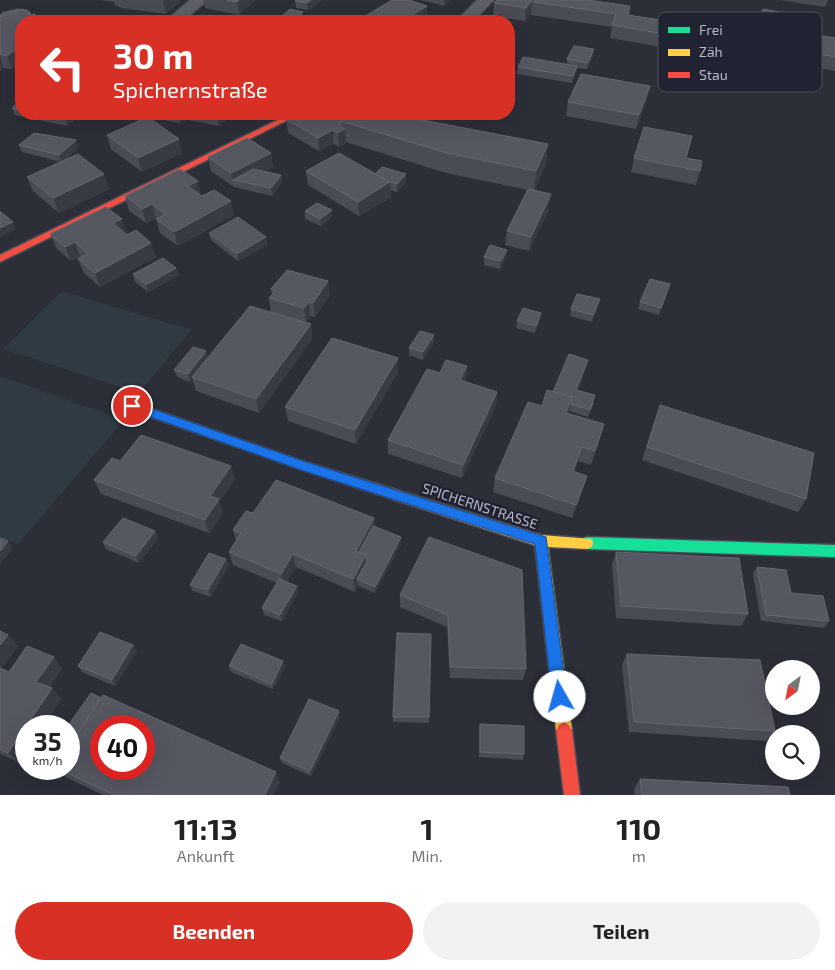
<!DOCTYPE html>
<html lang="de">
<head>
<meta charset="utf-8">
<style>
  body { margin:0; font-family:"Exo 2",sans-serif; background:#f2f2f2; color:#222; height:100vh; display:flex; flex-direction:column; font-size:19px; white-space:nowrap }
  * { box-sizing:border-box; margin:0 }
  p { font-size:16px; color:#767676 }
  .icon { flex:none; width:28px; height:28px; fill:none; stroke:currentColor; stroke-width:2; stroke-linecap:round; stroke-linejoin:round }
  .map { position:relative; height:795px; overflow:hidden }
  .details { display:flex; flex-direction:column; background:#fff; flex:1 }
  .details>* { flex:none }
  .banner { position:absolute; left:15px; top:15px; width:500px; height:105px; border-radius:20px; box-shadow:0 5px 20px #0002; background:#d93025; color:#fff; overflow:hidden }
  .needle { width:32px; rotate:212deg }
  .tools { position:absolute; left:765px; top:660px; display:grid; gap:10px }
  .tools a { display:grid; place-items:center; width:55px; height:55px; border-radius:50%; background:#fff; box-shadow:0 5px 20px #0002; font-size:25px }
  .speed { position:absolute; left:15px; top:715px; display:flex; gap:10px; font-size:25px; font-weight:700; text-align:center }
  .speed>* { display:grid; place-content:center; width:65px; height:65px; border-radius:50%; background:#fff; box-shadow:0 5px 20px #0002; line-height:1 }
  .speed small { font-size:12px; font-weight:400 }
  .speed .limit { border:8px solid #d22; background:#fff; color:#111 }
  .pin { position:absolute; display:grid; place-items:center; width:42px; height:42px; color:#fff; margin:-21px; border:2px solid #fff; border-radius:50%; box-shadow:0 1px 5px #0007 }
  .me { position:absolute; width:55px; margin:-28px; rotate:353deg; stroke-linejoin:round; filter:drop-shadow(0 0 4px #0008) }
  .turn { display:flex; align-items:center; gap:18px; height:105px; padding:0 15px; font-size:22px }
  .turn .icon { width:65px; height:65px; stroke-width:2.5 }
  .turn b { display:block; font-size:35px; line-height:42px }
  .eta { display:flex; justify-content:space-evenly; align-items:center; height:85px; text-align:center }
  .eta b { font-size:30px; font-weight:700; line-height:35px }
  .primary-button { display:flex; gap:10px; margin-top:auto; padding:10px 15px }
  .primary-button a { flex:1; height:58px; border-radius:30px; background:#d93025; color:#fff; font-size:20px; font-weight:700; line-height:58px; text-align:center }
  .primary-button a+a { background:#f2f2f2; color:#222 }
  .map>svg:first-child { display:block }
</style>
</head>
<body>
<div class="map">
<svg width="835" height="795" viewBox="0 0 835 795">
  <rect width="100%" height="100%" fill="#2c2f38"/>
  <g fill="#303a43">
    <path d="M62,291L191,330L139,393L3,349Z"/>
    <path d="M0,376L124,420L18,544L0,537Z"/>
  </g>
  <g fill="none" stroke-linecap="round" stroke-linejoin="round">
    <defs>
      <g id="street">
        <path d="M190,0H208L183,21H165Z"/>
        <path d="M477,0H494L473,21H456Z"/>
      </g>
      <path id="fast" d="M587,537L835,545V557L587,549L582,547L581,543L582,539Z"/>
      <path id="slow" d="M396,490L541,535L592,539L593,543L592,547L587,549L548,547L572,730L569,735L564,738L559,735L556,730L535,545L392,499L390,495L392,491Z"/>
      <g id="jam">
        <path d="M290,114H300L0,262V255Z"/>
        <path d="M132,402L305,462L400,491L402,495L400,499L396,500L300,469L128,409L126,406L128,403Z"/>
        <path d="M564,722L569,725L572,730L580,795H564L556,730L559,725Z"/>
      </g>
    </defs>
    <use href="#street" stroke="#4a4c55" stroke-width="2"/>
    <use href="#fast" stroke="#4a4c55" stroke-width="3"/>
    <use href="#slow" stroke="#4a4c55" stroke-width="3"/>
    <use href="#jam" stroke="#4a4c55" stroke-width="3"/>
    <use href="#street" fill="#5d5e66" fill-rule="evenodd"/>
    <use href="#fast" fill="#16e098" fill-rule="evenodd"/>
    <use href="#slow" fill="#ffcf43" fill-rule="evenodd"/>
    <use href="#jam" fill="#f24e42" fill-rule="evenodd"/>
  </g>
  <g fill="#494b55">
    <path d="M99,0H181V1L166,14L122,8L115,5L114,2Z"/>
    <path d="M203,0H255L239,15L205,8Z"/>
    <path d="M296,0H322L308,10L296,8L295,1Z"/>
    <path d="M421,0H451L444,6Z"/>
    <path d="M591,0L628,15L667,21L661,47L610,38L612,27L531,15V13L525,21L493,16L494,3Z"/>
    <path d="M780,0H828L825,7Z"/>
    <path d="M303,12V18L300,21H284L283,15Z"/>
    <path d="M2,13L31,15L35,14L37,21H21V62L12,69L4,68L0,71V15L2,14Z"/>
    <path d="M760,17L814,27L812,34L758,24Z"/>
    <path d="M362,18L427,19L423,21H363Z"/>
    <path d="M805,33L835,38V71L796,64L801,46Z"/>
    <path d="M593,56L587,69L577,68L576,73L572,83L517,74L518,67L567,64V59Z"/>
    <path d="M21,100V114H81L67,126L15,115L12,108Z"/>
    <path d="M647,100L636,129L566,116L568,102Z"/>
    <path d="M156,114H231L219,126L183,119L180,123L158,119Z"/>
    <path d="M234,114H243L240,116L234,115Z"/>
    <path d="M297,114H424V120L548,144L546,164L534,191L549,209L529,251L505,245L507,231L528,190L446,173L346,142V143L339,147L334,144L319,151L288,133L286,119Z"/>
    <path d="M107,135L182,153L142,172L111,149Z"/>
    <path d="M76,140L78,148L63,161L109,189L59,213L33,191L27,177L61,162L22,152L19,145Z"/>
    <path d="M271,153L273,167L264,172L281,175L282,182L272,196L234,187L211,171L208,157Z"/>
    <path d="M634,158H686L702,161L696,185L631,172Z"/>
    <path d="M306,171L375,174H406V181L397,192L391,190V197L359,216L308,185Z"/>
    <path d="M201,195L234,215L178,246L160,233L156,219H157L156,218L146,223L129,211L125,196Z"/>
    <path d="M305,211L332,217L321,226L305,219Z"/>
    <path d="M127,233L126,234L156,257L100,287L84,273L78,259L81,258L80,257L71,261L56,248L50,234Z"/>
    <path d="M209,233L266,237L267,245L238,261L211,240Z"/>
    <path d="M484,257H506L500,269L484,265Z"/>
    <path d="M133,274L179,275L148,292L135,282Z"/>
    <path d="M670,284L659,315L638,309L640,302Z"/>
    <path d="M271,289L330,295L315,317L310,316L306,322L280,315L311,324L312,339L259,413L196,391L192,378L190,382L177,377L174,370L207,358L271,313L269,298L272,295Z"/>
    <path d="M598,307L592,322L570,316L571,309Z"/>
    <path d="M540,320L535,333L516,328L517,321Z"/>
    <path d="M434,342L423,360L409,355V348Z"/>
    <path d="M588,360L586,367L578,390L594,403L588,417L569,411L568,413L600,438L591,465L578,461L574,472L583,489L572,518L493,492L495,478L542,406L553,392Z"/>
    <path d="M467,366L465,382L497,392L496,406L462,478L388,454V440L440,373Z"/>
    <path d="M398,372L356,444L288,421L285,407Z"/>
    <path d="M660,405L806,499L798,512L642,460Z"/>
    <path d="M120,461L235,479L219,502L223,513L209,533L101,494L94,480Z"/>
    <path d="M253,513L374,518L375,527L401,544L375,593L358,586L355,592L296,567L286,582L298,592L282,621L264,615L262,608L277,583L233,565L229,552L236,541L233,530Z"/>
    <path d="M155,531L158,538L139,563L106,549L103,542Z"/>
    <path d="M429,537L526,669L523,680L450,678L447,627L400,607V595Z"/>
    <path d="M616,552L748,614L741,626L616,618L612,565Z"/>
    <path d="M226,559L229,565L211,597L193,591L190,585Z"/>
    <path d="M757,567L829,621L824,628L761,621L753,574Z"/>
    <path d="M0,631L8,635L18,646L1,669L9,672L62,668L50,687L52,688L61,699L43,726H26L19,762L0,754Z"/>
    <path d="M431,634L429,723L393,722V717Z"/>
    <path d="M137,651L115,686L82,672L78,666Z"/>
    <path d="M627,654L775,731L766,741L629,732L622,665Z"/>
    <path d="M229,666L285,667L273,689L231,672Z"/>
    <path d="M340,717L311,776L282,763L280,758Z"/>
    <path d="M480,724L524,754L523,760L479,757V729Z"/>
    <path d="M49,769H69L280,782L273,795H103Z"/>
    <path d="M640,779L790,795H635L634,789Z"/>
  </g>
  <g fill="#393b44">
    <path d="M164,0H181V1L166,14L163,1Z"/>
    <path d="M239,0H255L239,15L237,2Z"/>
    <path d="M311,0H322L308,10L307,3Z"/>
    <path d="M444,0H451L444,6Z"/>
    <path d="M533,0H538L533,2L531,13L525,21L526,8Z"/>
    <path d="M427,6V19L423,21H402Z"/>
    <path d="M303,12V18L300,21H297L296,18Z"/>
    <path d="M20,39L21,42V62L12,69L7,56L15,46Z"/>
    <path d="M594,49L593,56L587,69L588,63Z"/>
    <path d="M0,56L4,68L0,71Z"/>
    <path d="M577,66L576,73L572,83L573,76Z"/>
    <path d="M650,86L647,100L636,129L639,115Z"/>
    <path d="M71,114H81L67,126L65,119Z"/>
    <path d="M177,114H182L183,119L180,123Z"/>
    <path d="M216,114H231L219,126Z"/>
    <path d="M420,114H424V128L417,119Z"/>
    <path d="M345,129L346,143L339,147L338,133Z"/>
    <path d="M333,130L334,144L319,151L318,138Z"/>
    <path d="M179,139L182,153L142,172L138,158Z"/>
    <path d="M76,140L78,148L61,162L59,155Z"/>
    <path d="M548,144L546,164L534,191L536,171Z"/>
    <path d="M271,153L273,167L244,182L233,180L231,173Z"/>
    <path d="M104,174L109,189L59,213L53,198Z"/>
    <path d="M406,174V181L397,192V184Z"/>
    <path d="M281,175L282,182L272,196L271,188Z"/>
    <path d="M198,181L201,195L188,186Z"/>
    <path d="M390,182L391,197L359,216L358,202Z"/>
    <path d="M551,194L549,209L529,251L531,237Z"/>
    <path d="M231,201L234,215L178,246L174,232Z"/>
    <path d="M152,204L156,218L146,223L142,209Z"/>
    <path d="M332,210V217L321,226L320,219Z"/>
    <path d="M122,219L127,233L118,238L113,223Z"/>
    <path d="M13,222L16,229L0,237V228Z"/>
    <path d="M266,237L267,245L238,261L237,254Z"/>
    <path d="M75,242L80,257L71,261L65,247Z"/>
    <path d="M151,243L156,257L100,287L95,273Z"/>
    <path d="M507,250L506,257L500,269L501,261Z"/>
    <path d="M176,268L179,275L148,292L146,285Z"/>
    <path d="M328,281L330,295L315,317L313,303Z"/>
    <path d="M670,284L668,292L659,315L661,308Z"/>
    <path d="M600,299L598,307L592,322L593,315Z"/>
    <path d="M309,302L310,316L306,322L304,308Z"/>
    <path d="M541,313L540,320L535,333L536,326Z"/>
    <path d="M311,324L312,339L259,413L256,399Z"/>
    <path d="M434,335V342L423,360V352Z"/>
    <path d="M206,351L208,359L192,377V378L190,382L188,374Z"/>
    <path d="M398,358V372L356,444L355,430Z"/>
    <path d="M588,360L586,367L575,397L576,390Z"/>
    <path d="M467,366L466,381L459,394L460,380Z"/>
    <path d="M497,392L496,406L462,478L463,465Z"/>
    <path d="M572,397L569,411L563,426L566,413Z"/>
    <path d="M604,424L600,438L591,465L595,451Z"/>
    <path d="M582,447L578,461L570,485L573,471Z"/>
    <path d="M231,466L235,479L219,502L223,513L209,533L205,520L210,496Z"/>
    <path d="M587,476L583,489L572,518L576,505Z"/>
    <path d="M374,518L375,531L360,559L356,551Z"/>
    <path d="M155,531L158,538L139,563L136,556Z"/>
    <path d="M401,537V544L375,593V587Z"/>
    <path d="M8,541L13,548L0,564V551Z"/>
    <path d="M293,554L296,567L284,586L281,574Z"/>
    <path d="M366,555L368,568L357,579L358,586L355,592L353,579Z"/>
    <path d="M226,559L229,565L211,597L208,590Z"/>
    <path d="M297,586L298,592L282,621L280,615Z"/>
    <path d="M8,635L18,646L0,671V645Z"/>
    <path d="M133,645L137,651L115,686L112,680Z"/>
    <path d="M54,657L62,668L46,693L36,682Z"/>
    <path d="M283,661L285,667L273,689L272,684Z"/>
    <path d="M52,688L61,699L43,726H26V751L19,762L8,753Z"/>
    <path d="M339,711L340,717L311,776L310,771Z"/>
    <path d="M276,772L280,782L273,795H265Z"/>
  </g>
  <g fill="#555761" stroke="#656771" fill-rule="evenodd">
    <path d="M227,0H239L237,2Z"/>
    <path d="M296,0H311L307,3L295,1Z"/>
    <path d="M392,0H409L427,6L402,21H373L362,18Z"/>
    <path d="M497,0H533L526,8L494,3Z"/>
    <path d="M535,0H588L630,6L628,15L667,21L664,34L612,25L616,14L533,2Z"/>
    <path d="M18,9L22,10L0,17V15L3,14L2,13Z"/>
    <path d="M23,9L30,15L35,14L36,21H21V39H20L15,46L19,47L7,56L0,54V17Z"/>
    <path d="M290,9L303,12L296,18L283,15Z"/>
    <path d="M763,9L817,19L814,27L760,17Z"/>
    <path d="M23,10H27L31,14H29Z"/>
    <path d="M805,33L835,38V57L801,51Z"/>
    <path d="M574,46L594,49L588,63L567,59Z"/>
    <path d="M523,57L577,66L573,76L518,67Z"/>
    <path d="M581,74L650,86L639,115L568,102Z"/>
    <path d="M21,100V110L12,108Z"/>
    <path d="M41,114H71L65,119Z"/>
    <path d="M297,114H344L342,115L343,119L340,121V126L345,129L338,133L333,130L318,138L286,119Z"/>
    <path d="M344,114H420L417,119L548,144L536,171L447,153L340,121L347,117L342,115Z"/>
    <path d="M148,117L179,139L138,158L107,135Z"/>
    <path d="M644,127L692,136L686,158L702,161L700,171L634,158Z"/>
    <path d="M34,133L76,140L59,155L19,145Z"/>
    <path d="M247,138L271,153L231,173L208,157Z"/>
    <path d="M339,153L390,182L358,202L306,171Z"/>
    <path d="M78,154L104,174L53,198L27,177Z"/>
    <path d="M382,167L406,174L397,184L390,182L375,174Z"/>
    <path d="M180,169L198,181L188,186L202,196L214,190L231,201L174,232L156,219L166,214L152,204L142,209L125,196Z"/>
    <path d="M253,169L281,175L271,188L233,180Z"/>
    <path d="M528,189L551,194L531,237L507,231Z"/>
    <path d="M317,203L332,210L320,219L305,211Z"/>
    <path d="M106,207L122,219L113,223L127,235L136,230L151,243L95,273L78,259L88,254L75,242L65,247L50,234Z"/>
    <path d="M0,212H1L13,222L0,228Z"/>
    <path d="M238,217L266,237L237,254L209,233Z"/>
    <path d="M490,245L507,250L501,261L484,257Z"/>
    <path d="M163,258L176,268L146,285L133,274Z"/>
    <path d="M287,270L328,281L313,303L309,302L304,308L269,298L275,291L271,289Z"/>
    <path d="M650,279L670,284L661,308L640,302Z"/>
    <path d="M577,294L600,299L593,315L571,309Z"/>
    <path d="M250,306L311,324L256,399L192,377Z"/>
    <path d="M523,308L541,313L536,326L517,321Z"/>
    <path d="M420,331L434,335L423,352L409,348Z"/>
    <path d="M332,338L398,358L355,430L285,407Z"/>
    <path d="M193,347L206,351L188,374L174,370Z"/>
    <path d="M569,354L588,360L576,390L595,395L590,410L571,404L572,397L553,392Z"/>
    <path d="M446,360L467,366L460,380L497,392L463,465L388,440L427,369L440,373Z"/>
    <path d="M547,390L572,397L566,413L604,424L595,451L582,447L573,471L587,476L576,505L495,478L528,402L542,406Z"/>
    <path d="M660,405L814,453L806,499L647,447Z"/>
    <path d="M141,435L231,466L210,496L219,499L205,520L94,480L112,458L120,461Z"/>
    <path d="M276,480L374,518L356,551L366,555L353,579L293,554L281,574L229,552L241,533L233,530L246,511L253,513Z"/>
    <path d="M123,518L155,531L136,556L103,542Z"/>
    <path d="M373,526L401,537L375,587L357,579L367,561L366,555L359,552Z"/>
    <path d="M429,537L522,570L526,669L450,667L448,615L400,595Z"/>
    <path d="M0,538L8,541L0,551Z"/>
    <path d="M616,552L739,558L748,614L621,606Z"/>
    <path d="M209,553L226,559L208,590L190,585Z"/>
    <path d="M757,567L786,570L791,593L823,596L829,621L766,615Z"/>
    <path d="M279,579L297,586L280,615L262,608Z"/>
    <path d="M0,631L8,635L0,645Z"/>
    <path d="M100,632L133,645L112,680L78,666Z"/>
    <path d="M397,633L431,634L429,717H393Z"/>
    <path d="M241,644L283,661L272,684L229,666Z"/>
    <path d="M27,646L54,657L36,682L52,688L8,753L0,749V668L9,672Z"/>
    <path d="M627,654L760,660L775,731L634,722Z"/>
    <path d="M91,693L101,698L69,747L68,726Z"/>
    <path d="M103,695L276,772L265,795H114L59,769H69V747ZM101,726H144V769H101Z"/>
    <path d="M309,699L339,711L310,771L280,758Z"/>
    <path d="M480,724L524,726V754L480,752Z"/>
    <path d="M640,779L788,787L790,795H642Z"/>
  </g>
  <path fill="#1a73e8" stroke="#114b97" d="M132,402L306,462L546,537L567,697L565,702L560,705L554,702L552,697L535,544L304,471L128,409V403Z"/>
  <g text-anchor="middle" stroke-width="5" stroke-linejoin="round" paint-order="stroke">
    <g font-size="14" fill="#b8bac8" stroke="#212332">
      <text transform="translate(480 506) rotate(18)" y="5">SPICHERNSTRASSE</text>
    </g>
  </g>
  <rect x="658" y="12" width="164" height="80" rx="8" fill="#212332" stroke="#4e505f" stroke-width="1"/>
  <rect x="668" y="27" width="22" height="6" fill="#16e098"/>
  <rect x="668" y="49" width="22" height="7" fill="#ffcf43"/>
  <rect x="668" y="72" width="22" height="6" fill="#f24e42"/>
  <g font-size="14" fill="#b8bac8">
    <text x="699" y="35">Frei</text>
    <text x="699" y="57">Zäh</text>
    <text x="699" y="80">Stau</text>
  </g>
</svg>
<div class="tools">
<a><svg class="needle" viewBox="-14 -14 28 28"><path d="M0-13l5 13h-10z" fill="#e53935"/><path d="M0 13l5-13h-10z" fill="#767676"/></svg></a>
<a><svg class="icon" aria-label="search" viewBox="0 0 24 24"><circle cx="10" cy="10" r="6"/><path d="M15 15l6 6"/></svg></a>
</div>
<div class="speed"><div>35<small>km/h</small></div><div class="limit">40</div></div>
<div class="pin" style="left:132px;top:406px;background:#d93025"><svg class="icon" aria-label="arrive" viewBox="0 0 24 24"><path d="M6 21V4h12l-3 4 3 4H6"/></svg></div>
<svg class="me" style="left:560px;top:697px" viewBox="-20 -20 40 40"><circle r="19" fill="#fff"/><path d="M0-13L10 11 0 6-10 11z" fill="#1a73e8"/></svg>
<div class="banner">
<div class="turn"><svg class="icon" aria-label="left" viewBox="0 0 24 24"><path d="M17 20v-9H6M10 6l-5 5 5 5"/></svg><div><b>30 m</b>Spichernstraße</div></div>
</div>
</div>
<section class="details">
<div class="eta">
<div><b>11:13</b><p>Ankunft</p></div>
<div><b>1</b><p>Min.</p></div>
<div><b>110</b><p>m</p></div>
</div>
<div class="primary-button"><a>Beenden</a><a>Teilen</a></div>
</section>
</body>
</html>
